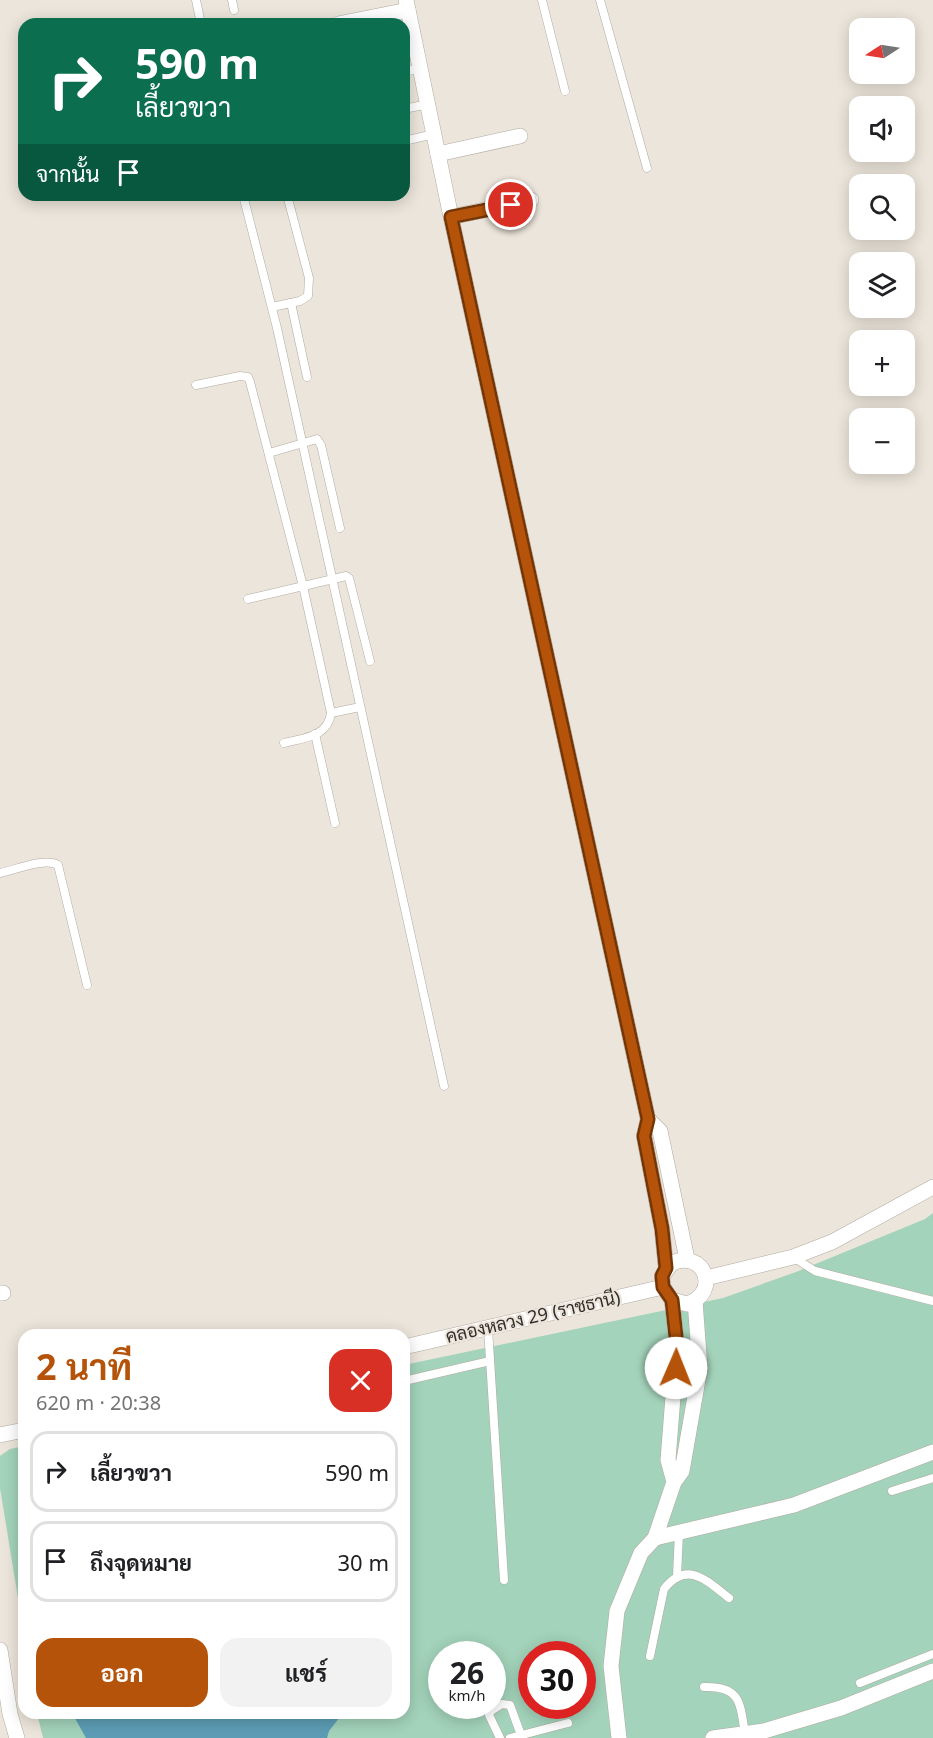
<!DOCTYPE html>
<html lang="th">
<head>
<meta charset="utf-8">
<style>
  body { margin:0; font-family:"Noto Sans",Sarabun,sans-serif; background:#f2f2f2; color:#202124; height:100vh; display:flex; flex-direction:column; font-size:22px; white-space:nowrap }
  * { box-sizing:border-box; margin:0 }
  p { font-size:20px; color:#757577 }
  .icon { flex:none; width:33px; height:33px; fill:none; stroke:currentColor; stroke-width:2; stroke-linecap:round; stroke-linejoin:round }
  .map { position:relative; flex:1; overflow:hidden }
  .sheet { position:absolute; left:18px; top:1329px; width:392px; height:390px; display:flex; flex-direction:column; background:#fff; border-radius:18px; box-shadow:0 3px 15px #0003 }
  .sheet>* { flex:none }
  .guide { position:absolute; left:18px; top:18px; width:392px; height:183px; border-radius:18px; box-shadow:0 3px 15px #0003; background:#0b6e4f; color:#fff; overflow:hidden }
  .needle { width:39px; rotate:258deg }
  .fabs { position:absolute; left:849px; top:18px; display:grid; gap:12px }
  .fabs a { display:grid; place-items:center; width:66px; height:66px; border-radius:12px; background:#fff; box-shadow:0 3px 15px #0003; font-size:30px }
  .speed { position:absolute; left:428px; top:1641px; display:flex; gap:12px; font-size:30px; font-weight:700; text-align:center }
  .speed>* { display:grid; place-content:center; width:78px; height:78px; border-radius:50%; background:#fff; box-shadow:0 3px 15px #0003; line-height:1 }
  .speed small { font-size:15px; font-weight:400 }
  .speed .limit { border:9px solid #d22; background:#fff; color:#111 }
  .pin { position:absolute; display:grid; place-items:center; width:51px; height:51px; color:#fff; margin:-26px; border:3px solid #fff; border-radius:50%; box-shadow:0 2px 6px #0007 }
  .me { position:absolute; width:66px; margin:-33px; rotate:1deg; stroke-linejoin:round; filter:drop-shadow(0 0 4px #0008) }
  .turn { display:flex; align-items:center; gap:21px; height:126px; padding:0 18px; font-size:27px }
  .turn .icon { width:78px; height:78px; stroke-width:2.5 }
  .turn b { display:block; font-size:42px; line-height:51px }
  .then { display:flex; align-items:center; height:57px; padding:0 18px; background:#0003; gap:12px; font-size:22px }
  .round { display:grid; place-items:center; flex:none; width:63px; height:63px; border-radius:18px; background:#f2f2f2 }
  .headline { display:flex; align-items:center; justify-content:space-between; height:102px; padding:0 18px }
  h1 { font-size:36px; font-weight:700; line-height:45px; color:#b45309 }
  .button { display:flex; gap:12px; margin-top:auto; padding:12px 18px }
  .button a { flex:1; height:69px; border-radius:18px; background:#b45309; color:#fff; font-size:24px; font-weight:700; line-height:69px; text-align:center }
  .button a+a { background:#f2f2f2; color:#202124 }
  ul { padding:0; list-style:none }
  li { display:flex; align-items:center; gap:18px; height:81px; margin:0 12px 9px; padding:0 6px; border:3px solid #e0e0e0; border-radius:18px }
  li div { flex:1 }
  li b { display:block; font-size:22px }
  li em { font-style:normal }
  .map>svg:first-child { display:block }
</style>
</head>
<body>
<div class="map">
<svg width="933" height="1738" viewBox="0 0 933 1738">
  <rect width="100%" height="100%" fill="#ece5db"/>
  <g fill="#a3d3ba" fill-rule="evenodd">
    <path d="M933,1213V1738H43L37,1713H404V1365L723,1298L796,1272L925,1219ZM441,1654H492V1706H441ZM531,1654H582V1706H531Z"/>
    <path d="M24,1446V1635L0,1488V1456L10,1449Z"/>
  </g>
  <path fill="#5c9db5" d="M72,1713H343L329,1731L327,1738H86Z"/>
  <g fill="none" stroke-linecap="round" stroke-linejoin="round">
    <defs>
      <g id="service">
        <path d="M196,0L201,24"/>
        <path d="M232,0L234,10"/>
        <path d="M542,0L565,91"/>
        <path d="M600,0L647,168"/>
        <path d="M404,72L420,68"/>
        <path d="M404,109L428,104"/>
        <path d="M404,141L434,134"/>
        <path d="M243,195L277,328L444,1086"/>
        <path d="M291,303L307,377"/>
        <path d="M272,307L300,301L308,296L309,278L287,195"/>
        <path d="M196,385L240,376L248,377L250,382L303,586L331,713C328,737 304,738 284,743"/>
        <path d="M269,453L317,439L321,445L340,528"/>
        <path d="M248,599L346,576L349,578L370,661"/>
        <path d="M331,713L360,707"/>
        <path d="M315,734L335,823"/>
        <path d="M0,873C15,870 45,857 58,865L87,985"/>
        <path d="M793,1257L815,1271L933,1301"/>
        <path d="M488,1328L504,1580"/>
        <path d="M404,1381L490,1361"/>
        <path d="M892,1491L933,1478"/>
        <path d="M677,1576L679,1532"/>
        <path d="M650,1656L664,1589C687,1560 706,1580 729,1598"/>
        <path d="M860,1683L933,1654"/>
        <path d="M704,1687C741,1686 740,1703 745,1734"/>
        <path d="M500,1738L489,1715L491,1711L502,1704L510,1705L521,1735"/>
        <path d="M510,1738L568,1723"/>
      </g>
      <g id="minor">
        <path d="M406,0L451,217L648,1119L644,1136L662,1229L666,1268"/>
        <path d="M338,24L408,10"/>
        <path d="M438,154L520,136"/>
        <path d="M451,217L531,200"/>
        <path d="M648,1119L660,1131L687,1259"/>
        <path d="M706,1278L793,1257L832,1242L933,1187"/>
        <path d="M0,1293H3"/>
        <path d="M672,1300L687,1304C721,1293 705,1249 672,1263L662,1276L663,1287L672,1300L677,1346L668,1460L674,1482"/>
        <path d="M404,1347L663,1287"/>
        <path d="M0,1435L24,1430"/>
        <path d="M655,1538L794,1505L933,1452"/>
        <path d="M0,1650L10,1714L17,1738"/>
        <path d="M619,1738L611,1666L617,1611L641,1553L655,1538L674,1482L682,1471L700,1368L695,1301"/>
        <path d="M713,1738L764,1731L841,1708L933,1671"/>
      </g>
    </defs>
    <use href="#service" stroke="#b2aaa1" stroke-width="9"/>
    <use href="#minor" stroke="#b2aaa1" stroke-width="16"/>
    <use href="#service" stroke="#fff" stroke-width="8"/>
    <use href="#minor" stroke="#fff" stroke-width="15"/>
  </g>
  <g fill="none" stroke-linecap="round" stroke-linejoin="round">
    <defs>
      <path id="route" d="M511,205L451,217L648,1119L644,1136L662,1229L666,1268L662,1276L663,1287L672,1300L677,1346L676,1368"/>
    </defs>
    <use href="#route" stroke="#753606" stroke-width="15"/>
    <use href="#route" stroke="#b45309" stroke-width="10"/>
  </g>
  <g text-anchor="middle" stroke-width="4.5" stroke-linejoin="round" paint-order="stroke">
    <g font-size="18" fill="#312e2a" stroke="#ece5db">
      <text transform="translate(533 1317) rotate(-13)" y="6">คลองหลวง 29 (ราชธานี)</text>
    </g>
  </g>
</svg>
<div class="fabs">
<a><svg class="needle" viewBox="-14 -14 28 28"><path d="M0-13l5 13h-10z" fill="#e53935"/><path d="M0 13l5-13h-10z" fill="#757577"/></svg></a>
<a><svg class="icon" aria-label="sound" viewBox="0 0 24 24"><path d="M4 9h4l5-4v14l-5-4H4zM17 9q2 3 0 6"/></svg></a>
<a><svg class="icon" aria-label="search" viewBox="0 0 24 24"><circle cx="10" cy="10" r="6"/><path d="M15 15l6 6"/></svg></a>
<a><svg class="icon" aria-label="layers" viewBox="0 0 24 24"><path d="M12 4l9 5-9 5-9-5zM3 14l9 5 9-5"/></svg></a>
<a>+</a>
<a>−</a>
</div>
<div class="speed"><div>26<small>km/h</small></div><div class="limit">30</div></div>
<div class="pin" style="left:511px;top:205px;background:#d93025"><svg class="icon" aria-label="arrive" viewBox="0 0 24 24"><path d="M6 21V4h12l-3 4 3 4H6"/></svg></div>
<svg class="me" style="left:676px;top:1368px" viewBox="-20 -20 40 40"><circle r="19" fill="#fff"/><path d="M0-13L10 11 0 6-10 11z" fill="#b45309"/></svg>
<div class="guide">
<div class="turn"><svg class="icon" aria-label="right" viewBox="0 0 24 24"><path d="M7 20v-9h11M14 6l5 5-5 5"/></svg><div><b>590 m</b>เลี้ยวขวา</div></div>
<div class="then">จากนั้น<svg class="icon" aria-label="arrive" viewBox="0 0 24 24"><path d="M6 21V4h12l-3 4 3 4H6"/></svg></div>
</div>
<section class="sheet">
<div class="headline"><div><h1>2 นาที</h1><p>620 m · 20:38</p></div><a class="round" style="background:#d93025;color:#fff"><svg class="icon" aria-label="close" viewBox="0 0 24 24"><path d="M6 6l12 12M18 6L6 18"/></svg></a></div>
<ul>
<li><svg class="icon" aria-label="right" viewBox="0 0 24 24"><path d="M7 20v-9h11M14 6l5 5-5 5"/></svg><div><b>เลี้ยวขวา</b></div><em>590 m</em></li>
<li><svg class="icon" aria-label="arrive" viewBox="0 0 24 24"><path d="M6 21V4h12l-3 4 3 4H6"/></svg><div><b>ถึงจุดหมาย</b></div><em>30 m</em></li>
</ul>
<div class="button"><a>ออก</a><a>แชร์</a></div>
</section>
</div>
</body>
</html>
